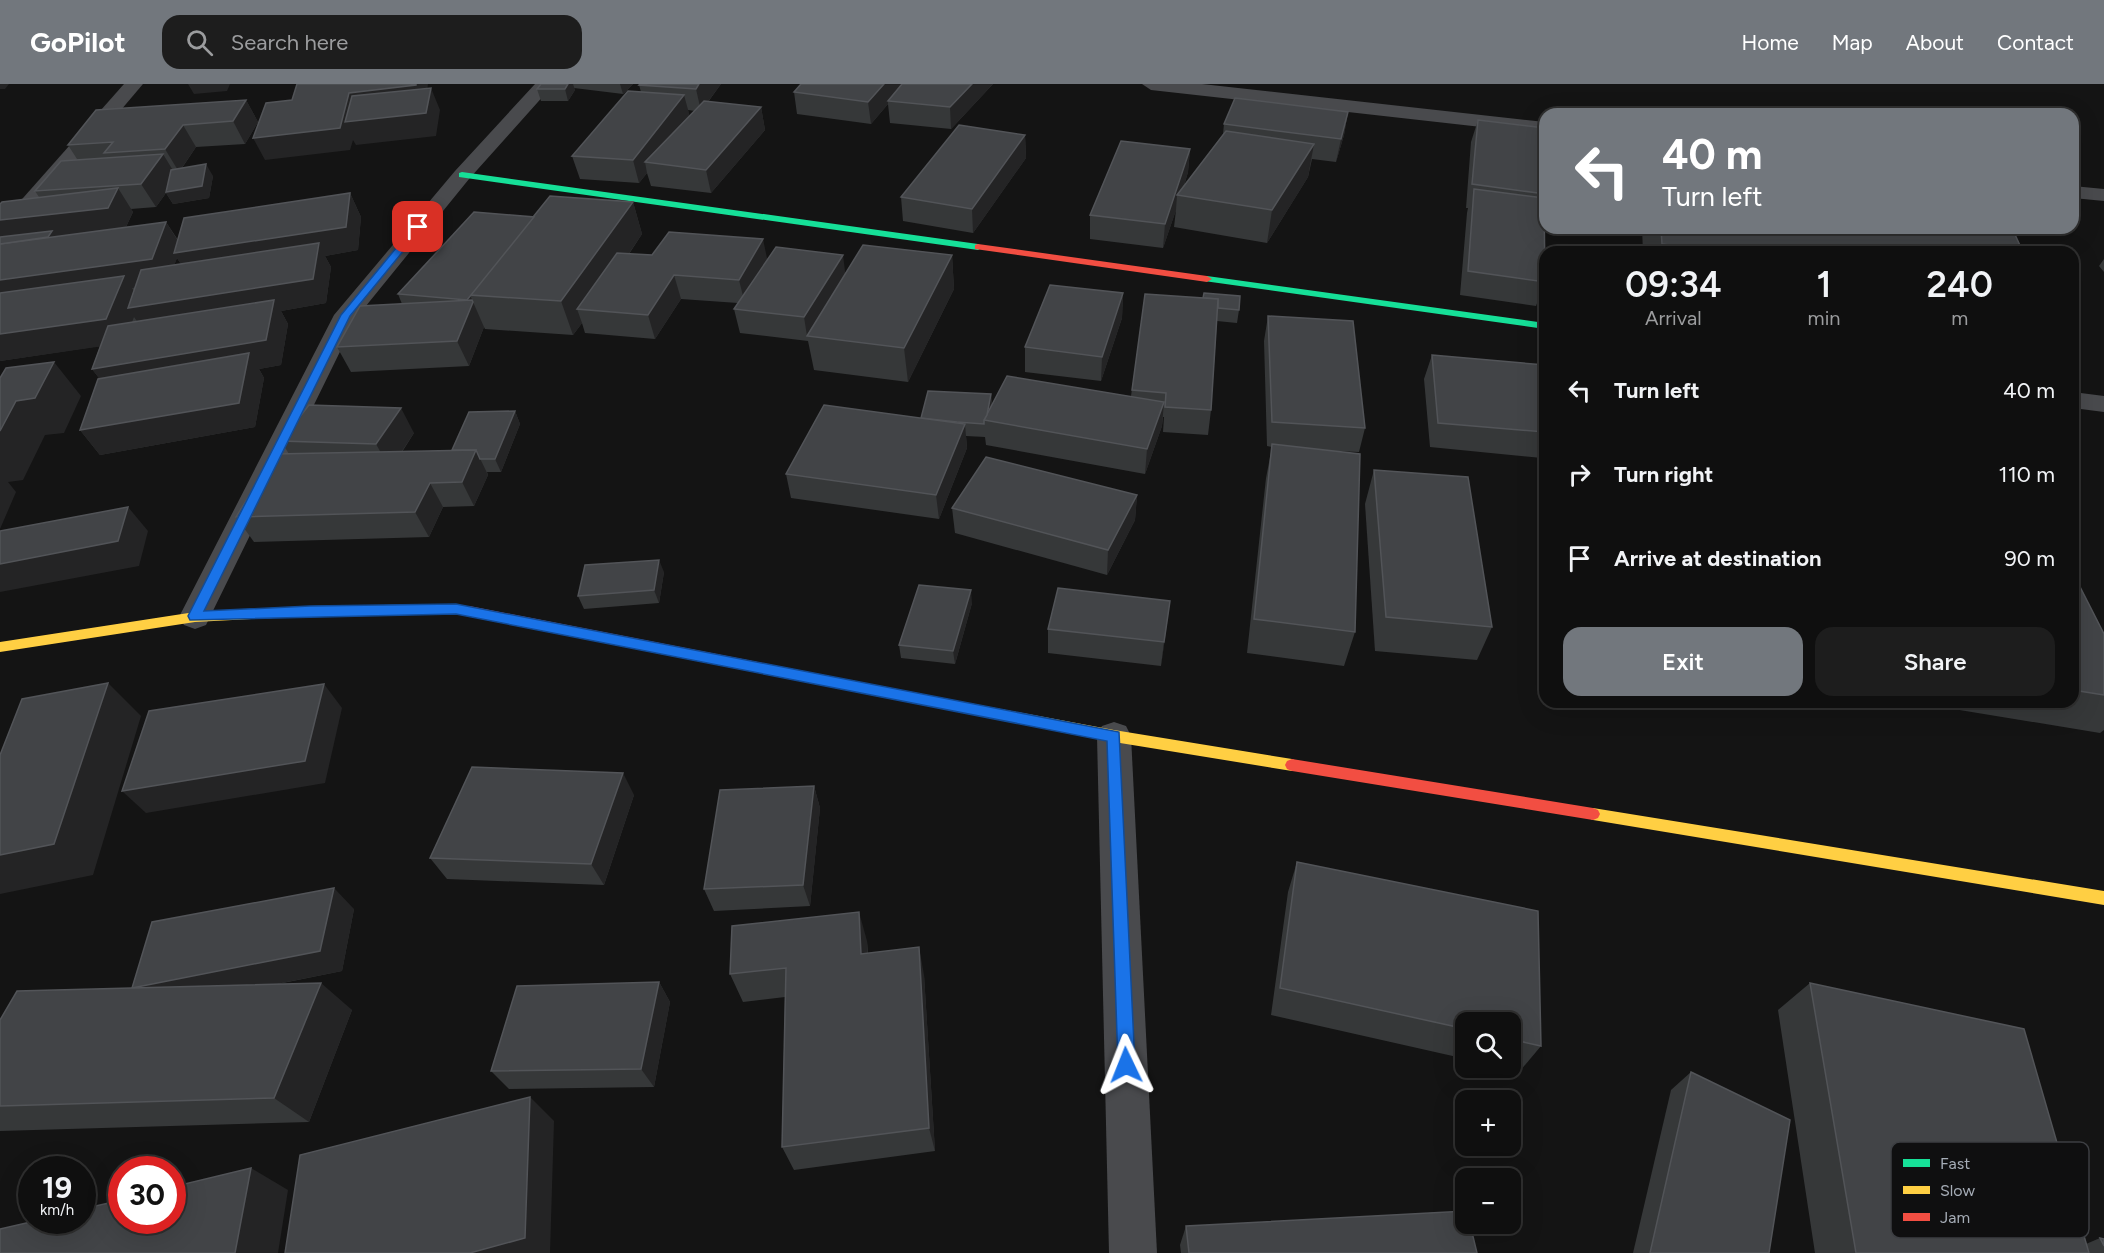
<!DOCTYPE html>
<html lang="en">
<head>
<meta charset="utf-8">
<style>
  body { margin:0; font-family:Figtree,sans-serif; background:#1d1d1d; color:#f1f3f6; height:100vh; display:flex; flex-direction:column; font-size:22px; white-space:nowrap }
  * { box-sizing:border-box; margin:0 }
  p { font-size:20px; color:#9b9c9e }
  .icon { flex:none; width:33px; height:33px; fill:none; stroke:currentColor; stroke-width:2; stroke-linecap:round; stroke-linejoin:round }
  .map { position:relative; flex:1; overflow:hidden }
  .side { position:absolute; left:1539px; top:162px; width:540px; height:462px; display:flex; flex-direction:column; background:#0f0f0f; border-radius:18px; box-shadow:0 6px 24px #0002,0 0 0 2px #2f2f2f }
  .side>* { flex:none }
  .banner { position:absolute; left:1539px; top:24px; width:540px; height:126px; border-radius:18px; box-shadow:0 6px 24px #0002,0 0 0 2px #2f2f2f; background:#72777d; color:#fff; overflow:hidden }
  .tools { position:absolute; left:1455px; top:928px; display:grid; gap:12px }
  .tools a { display:grid; place-items:center; width:66px; height:66px; border-radius:12px; background:#0f0f0f; box-shadow:0 6px 24px #0002,0 0 0 2px #2f2f2f; font-size:30px }
  .speed { position:absolute; left:18px; top:1072px; display:flex; gap:12px; font-size:30px; font-weight:700; text-align:center }
  .speed>* { display:grid; place-content:center; width:78px; height:78px; border-radius:50%; background:#0f0f0f; box-shadow:0 6px 24px #0002,0 0 0 2px #2f2f2f; line-height:1 }
  .speed small { font-size:15px; font-weight:400 }
  .speed .limit { border:9px solid #d22; background:#fff; color:#111 }
  .pin { position:absolute; display:grid; place-items:center; width:51px; height:51px; color:#fff; margin:-26px; border-radius:12px; box-shadow:0 3px 9px #0006 }
  .me { position:absolute; width:66px; margin:-33px; rotate:358deg; stroke-linejoin:round; filter:drop-shadow(0 0 4px #0008) }
  .turn { display:flex; align-items:center; gap:21px; height:126px; padding:0 24px; font-size:27px }
  .turn .icon { width:78px; height:78px; stroke-width:2.5 }
  .turn b { display:block; font-size:42px; line-height:51px }
  .eta { display:flex; justify-content:space-evenly; align-items:center; height:102px; text-align:center }
  .eta b { font-size:36px; font-weight:600; line-height:42px }
  .cta { display:flex; gap:12px; margin-top:auto; padding:12px 24px }
  .cta a { flex:1; height:69px; border-radius:18px; background:#72777d; color:#fff; font-size:24px; font-weight:600; line-height:69px; text-align:center }
  .cta a+a { background:#1d1d1d; color:#f1f3f6 }
  ul { padding:0; list-style:none }
  li { display:flex; align-items:center; gap:18px; height:84px; padding:0 24px }
  li div { flex:1 }
  li b { display:block; font-size:22px }
  li em { font-style:normal }
  header { display:flex; align-items:center; gap:36px; box-sizing:border-box; height:84px; padding:0 30px; background:#72777d; color:#fff }
  header strong { font-size:28px }
  nav { display:flex; gap:33px; margin-inline-start:auto; font-size:21px }
  .search { width:420px; height:54px; background:#1d1d1d; display:flex; align-items:center; gap:15px; box-sizing:border-box; padding:0 21px; border-radius:18px; color:#9b9c9e; font-size:22px }
  .map>svg:first-child { display:block }
</style>
</head>
<body>
<header>
<strong>GoPilot</strong>
<div class="search"><svg class="icon" aria-label="search" viewBox="0 0 24 24"><circle cx="10" cy="10" r="6"/><path d="M15 15l6 6"/></svg>Search here</div>
<nav><a>Home</a><a>Map</a><a>About</a><a>Contact</a></nav>
</header>
<div class="map">
<svg width="2104" height="1169" viewBox="0 0 2104 1169">
  <rect width="100%" height="100%" fill="#141414"/>
  <g fill="none" stroke-linecap="round" stroke-linejoin="round">
    <g fill="#494a4d" fill-rule="evenodd">
      <path d="M124,0H143L8,159L0,161V140Z"/>
      <path d="M535,0H554L469,95L357,233L206,541L195,545L184,541L179,533L334,231L455,87Z"/>
      <path d="M1142,0H1202L1545,38V50L1151,6Z"/>
      <path d="M2073,102L2104,105V117L2073,114Z"/>
      <path d="M2073,308L2104,312V328L2073,324Z"/>
      <path d="M1114,638L1126,642L1131,652L1157,1169H1109L1097,652L1102,642Z"/>
    </g>
    <g fill="#16e098" fill-rule="evenodd">
      <path d="M462,88L978,160L983,163L978,166L459,93V89Z"/>
      <path d="M1207,192L1545,239V245L1204,197L1202,195Z"/>
    </g>
    <g fill="#ffcf43" fill-rule="evenodd">
      <path d="M456,520L474,524L475,527L469,532L456,530L311,532L195,538L0,568V558L195,528L311,522Z"/>
      <path d="M963,618L1114,646L1292,675L1297,677L1299,681L1297,685L1292,687L1114,658L963,628L958,627L956,623L958,619Z"/>
      <path d="M1593,724L2104,807V821L1593,736L1588,734L1586,730L1588,726Z"/>
    </g>
    <g fill="#f24e42" fill-rule="evenodd">
      <path d="M978,160L1207,192L1212,195L1207,198L975,165V161Z"/>
      <path d="M469,522L963,618L968,619L970,623L968,627L963,628L469,532L463,527Z"/>
      <path d="M1292,675L1593,724L1598,726L1600,730L1598,734L1593,736L1292,687L1287,685L1285,681L1287,677Z"/>
    </g>
  </g>
  <g fill="#363839" fill-rule="evenodd">
    <path d="M541,0H633L623,10L574,4L575,6L568,17H541L537,5Z"/>
    <path d="M640,0H721L708,18L761,23L765,46L711,109L651,102L647,89L639,99L580,95L572,72L641,8L639,1ZM688,26L695,27L689,32Z"/>
    <path d="M801,0H993L951,45L890,39L888,20L871,40L797,30L794,8Z"/>
    <path d="M246,16L258,38L245,60L196,63L182,84L213,92L209,114L173,120L166,109L156,123L131,125L133,128L126,143L166,138L178,156L350,109L361,133L358,166L325,172L331,183L326,219L281,227L288,240L281,281L259,285L264,294L255,343L100,371L80,346L99,294L92,285L100,262L0,277L39,113L35,107L77,75L68,61ZM177,174L181,180L174,181Z"/>
    <path d="M1348,28L1344,51L1336,78L1312,75L1308,93L1267,159L1174,143L1176,126L1163,164L1090,155V131L1190,65L1188,88L1184,102L1223,50L1224,40Z"/>
    <path d="M1478,36L1545,44V198L1536,222L1460,211L1467,129L1468,124H1466L1471,58Z"/>
    <path d="M1025,51L1026,74L973,149L903,137L901,113Z"/>
    <path d="M633,118L642,150L629,170L768,176L846,190L952,171L954,205L908,298L814,286L808,257L740,249L734,225L738,219L681,215L655,255L585,249L582,239L573,251L485,245L484,243L469,282L351,288L337,263L402,220L398,210L534,133Z"/>
    <path d="M1642,144H2012L2023,168H1643Z"/>
    <path d="M2104,175V188L2099,182Z"/>
    <path d="M1123,209L1122,234L1101,297L1025,288V263Z"/>
    <path d="M1145,210L1239,226L1237,239L1217,237L1211,326L1208,351L1163,348L1164,333H1163L1162,342L1145,390L986,361L985,353L966,352L967,364L939,435L791,414L786,390L921,334L991,310L992,322L1131,312Z"/>
    <path d="M1268,232L1365,344L1359,368L1335,367L1355,548L1344,582L1247,569L1266,394L1272,363L1267,362L1264,257Z"/>
    <path d="M1432,271L1545,281V367L1542,374L1430,363L1424,295Z"/>
    <path d="M515,327L520,340L501,388H487L488,391L474,422L443,423L429,453L254,458L236,433L289,370L281,357L414,349L402,368L452,366Z"/>
    <path d="M1374,386L1492,543L1477,576L1375,567L1365,420Z"/>
    <path d="M1137,411L1135,436L1107,491L955,449L952,424Z"/>
    <path d="M664,488L659,519L584,525L578,512Z"/>
    <path d="M2073,489L2104,550V646L2100,649L1917,619V618H2073Z"/>
    <path d="M1170,517L1161,582L1048,569V545Z"/>
    <path d="M972,519L955,580L901,574L899,561Z"/>
    <path d="M814,702L820,724L810,822L714,827L704,805Z"/>
    <path d="M634,711L604,801L447,795L430,774Z"/>
    <path d="M1297,778L1541,962L1520,987L1506,984H1510V939H1466V975L1271,931L1288,808Z"/>
    <path d="M354,825L342,887L278,900L352,926L309,1038L0,1047V936L132,904Z"/>
    <path d="M867,857L868,869L924,891L935,1067L794,1086L782,1063L785,913L743,918L730,890Z"/>
    <path d="M659,898L670,918L654,1003L509,1005L491,987Z"/>
    <path d="M1810,899L2086,1160L2100,1154L2104,1155V1169H1815L1778,926Z"/>
    <path d="M1691,988L1769,1169H1633L1671,1006Z"/>
    <path d="M1186,1142L1477,1169H1181L1180,1161Z"/>
  </g>
  <g fill="#242425" fill-rule="evenodd">
    <path d="M0,0H9L5,5H0Z"/>
    <path d="M188,0H230L227,7L194,10Z"/>
    <path d="M416,0H428L425,23L431,4L440,26L436,52L356,61L353,56L350,66L265,76L253,54L349,9Z"/>
    <path d="M568,0H573L575,6L568,17L565,5Z"/>
    <path d="M620,0H633L623,10Z"/>
    <path d="M699,0H721L701,27L696,5Z"/>
    <path d="M884,0H903L888,17V20L871,40L868,18Z"/>
    <path d="M972,0H993L951,45L950,23Z"/>
    <path d="M684,11L690,33L645,78L647,89L639,99L633,76Z"/>
    <path d="M246,16L258,38L245,60L233,37Z"/>
    <path d="M761,23L765,46L711,109L706,86Z"/>
    <path d="M1348,28L1344,51L1336,78L1341,55Z"/>
    <path d="M183,41L196,63L179,88L165,65Z"/>
    <path d="M1025,51L1026,74L973,149L972,125Z"/>
    <path d="M1314,60L1308,93L1267,159L1272,126Z"/>
    <path d="M1190,65L1188,88L1181,111H1177L1176,126L1163,164L1165,140Z"/>
    <path d="M163,70L177,93L206,80L213,92L209,114L173,120L166,109L156,123L141,100Z"/>
    <path d="M118,104L133,128L124,147L51,177L0,153V136Z"/>
    <path d="M350,109L361,133L358,166L325,172L331,183L326,219L281,227L288,240L281,281L259,285L264,294L255,343L100,371L80,346L111,310L92,285L145,249L134,233L124,259L0,277V196L166,138L181,162ZM177,174L189,193L141,217L132,204L168,199Z"/>
    <path d="M633,118L642,150L591,226L577,225L582,239L573,251L561,217Z"/>
    <path d="M763,155L768,179L745,220L739,196Z"/>
    <path d="M843,171L846,195L807,252L804,233Z"/>
    <path d="M952,171L954,205L908,298L904,264Z"/>
    <path d="M674,191L681,215L655,255L648,231Z"/>
    <path d="M1123,209L1122,234L1101,297L1102,273Z"/>
    <path d="M470,211L484,243L469,282L457,257L467,216Z"/>
    <path d="M54,278L81,312L64,349L45,351L23,396L8,398L16,408L0,445V334Z"/>
    <path d="M991,310L992,323L986,336Z"/>
    <path d="M1164,318L1162,342L1145,390L1147,365Z"/>
    <path d="M401,324L414,349L390,385L376,360Z"/>
    <path d="M515,327L520,340L501,388L495,375Z"/>
    <path d="M965,340L967,364L939,435L936,411Z"/>
    <path d="M476,366L488,391L474,422L462,398Z"/>
    <path d="M430,399L443,423L429,453L415,428Z"/>
    <path d="M1137,411L1135,436L1107,491L1108,466Z"/>
    <path d="M128,423L148,447L139,482L0,508V480Z"/>
    <path d="M659,476L664,488L659,519L654,506Z"/>
    <path d="M971,506L972,519L955,580L953,567Z"/>
    <path d="M1170,517L1167,541L1161,582L1164,558Z"/>
    <path d="M108,599L141,632L93,791L0,810V771Z"/>
    <path d="M324,600L342,624L325,699L146,729L122,707Z"/>
    <path d="M623,689L634,711L604,801L591,780Z"/>
    <path d="M814,702L820,724L810,822L803,801Z"/>
    <path d="M334,804L354,825L342,887L160,923L132,904Z"/>
    <path d="M859,828L867,857L869,898L861,870Z"/>
    <path d="M919,863L924,891L935,1067L929,1044Z"/>
    <path d="M659,898L670,918L654,1003L641,985Z"/>
    <path d="M321,899L352,926L309,1038L274,1014Z"/>
    <path d="M530,1013L554,1037L550,1169H470Z"/>
    <path d="M251,1084L288,1106L278,1169H235Z"/>
  </g>
  <g fill="#424447" stroke="#525458" stroke-width="1.5">
    <path d="M297,0H416V1L349,9L340,44L253,54L266,19L292,16Z"/>
    <path d="M541,0H568L565,5H537Z"/>
    <path d="M640,0H699L696,5L639,1Z"/>
    <path d="M801,0H884L868,18L794,8Z"/>
    <path d="M902,0H972L950,23L888,17Z"/>
    <path d="M431,4L426,29L345,38L352,12Z"/>
    <path d="M628,7L684,11L633,76L572,72Z"/>
    <path d="M1235,14L1348,28L1341,55L1224,40Z"/>
    <path d="M246,16L233,37L183,41L165,65L104,69L113,58L68,61L96,26Z"/>
    <path d="M704,17L761,23L706,86L645,78Z"/>
    <path d="M1478,36L1545,44V110L1472,100Z"/>
    <path d="M959,41L1025,51L972,125L901,113Z"/>
    <path d="M1226,47L1314,60L1272,126L1177,111Z"/>
    <path d="M1121,57L1190,65L1165,140L1090,131Z"/>
    <path d="M163,70L141,100L35,107L61,77Z"/>
    <path d="M206,80L202,102L166,108L171,86Z"/>
    <path d="M118,104L108,124L0,136V120L2,118Z"/>
    <path d="M1474,105L1544,114L1545,198L1468,187Z"/>
    <path d="M350,109L346,143L174,169L184,134Z"/>
    <path d="M550,112L633,118L561,217L470,211Z"/>
    <path d="M474,128L534,133L467,216L398,210Z"/>
    <path d="M166,138L152,175L0,196V160Z"/>
    <path d="M1661,144H2012L2023,168H1724L1662,160Z"/>
    <path d="M52,147L48,153L0,160V153Z"/>
    <path d="M669,148L763,155L739,196L674,191L648,231L577,225L617,169L652,171Z"/>
    <path d="M319,159L313,195L128,224L141,186Z"/>
    <path d="M863,161L952,171L904,264L807,252Z"/>
    <path d="M776,163L843,171L804,233L734,225Z"/>
    <path d="M124,192L106,235L0,250V209Z"/>
    <path d="M1050,201L1123,209L1102,273L1025,263Z"/>
    <path d="M1204,209L1240,212L1239,226L1218,224V215L1203,214Z"/>
    <path d="M1145,210L1218,215L1211,326L1165,323L1166,309L1132,306Z"/>
    <path d="M274,216L266,256L92,285L108,242Z"/>
    <path d="M472,216L473,218L457,257L337,263L360,222Z"/>
    <path d="M1268,232L1353,237L1365,344L1272,338Z"/>
    <path d="M249,269L239,319L80,346L98,295Z"/>
    <path d="M1432,271L1545,281V348L1438,339Z"/>
    <path d="M54,278L35,314L16,317L0,347V294L6,284Z"/>
    <path d="M1007,292L1164,318L1147,365L984,336Z"/>
    <path d="M928,307L991,310L987,331L984,336V340L957,338L921,334Z"/>
    <path d="M309,321L401,324L376,360L281,357Z"/>
    <path d="M824,321L965,340L936,411L786,390Z"/>
    <path d="M515,327L495,375H480L476,366H452L469,328Z"/>
    <path d="M1272,360L1360,370L1355,548L1254,535Z"/>
    <path d="M476,366L462,398L430,399L415,428L236,433L275,370Z"/>
    <path d="M986,373L1137,411L1108,466L952,424Z"/>
    <path d="M1374,386L1468,393L1492,543L1386,533Z"/>
    <path d="M128,423L118,457L0,480V447Z"/>
    <path d="M659,476L654,506L578,512L585,481Z"/>
    <path d="M2073,489L2104,550V611L2073,606Z"/>
    <path d="M919,501L971,506L953,567L899,561Z"/>
    <path d="M1058,504L1170,517L1164,558L1048,545Z"/>
    <path d="M108,599L54,760L0,771V671L22,615Z"/>
    <path d="M324,600L305,677L122,707L149,627Z"/>
    <path d="M472,683L623,689L591,780L430,774Z"/>
    <path d="M814,702L803,801L704,805L720,706Z"/>
    <path d="M1297,778L1538,827L1541,962L1510,955V939H1466V945L1280,904Z"/>
    <path d="M334,804L320,867L132,904L152,838Z"/>
    <path d="M859,828L861,870L919,863L929,1044L782,1063L786,884L730,890L732,842Z"/>
    <path d="M659,898L641,985L491,987L517,902Z"/>
    <path d="M321,899L274,1014L0,1022V936L17,907Z"/>
    <path d="M1810,899L2024,945L2089,1169H1856Z"/>
    <path d="M1691,988L1790,1036L1769,1169H1650Z"/>
    <path d="M530,1013L525,1154L470,1169H285L300,1071Z"/>
    <path d="M251,1084L235,1169H0V1145L35,1137H82V1125L122,1116V1137H172V1103Z"/>
    <path d="M1466,1127V1140H1470L1477,1169H1189L1186,1142Z"/>
    <path d="M2100,1154L2104,1155V1162Z"/>
  </g>
  <path fill="#1a73e8" stroke="#114b97" stroke-width="1.5" d="M415,141L423,143L350,232L204,527L310,522L456,520L1119,648L1135,981L1133,987L1126,990L1120,987L1118,981L1107,657L456,530L190,536L188,532L341,231Z"/>
  <rect x="1891" y="1058" width="198" height="96" rx="9" fill="#0f0f10" stroke="#3c3e42" stroke-width="1.5"/>
  <rect x="1903" y="1075" width="27" height="8" fill="#16e098"/>
  <rect x="1903" y="1102" width="27" height="8" fill="#ffcf43"/>
  <rect x="1903" y="1129" width="27" height="8" fill="#f24e42"/>
  <g font-size="16" fill="#a5acb6">
    <text x="1940" y="1085">Fast</text>
    <text x="1940" y="1112">Slow</text>
    <text x="1940" y="1139">Jam</text>
  </g>
</svg>
<div class="tools">
<a><svg class="icon" aria-label="search" viewBox="0 0 24 24"><circle cx="10" cy="10" r="6"/><path d="M15 15l6 6"/></svg></a>
<a>+</a>
<a>−</a>
</div>
<div class="speed"><div>19<small>km/h</small></div><div class="limit">30</div></div>
<div class="pin" style="left:418px;top:143px;background:#d93025"><svg class="icon" aria-label="arrive" viewBox="0 0 24 24"><path d="M6 21V4h12l-3 4 3 4H6"/></svg></div>
<svg class="me" style="left:1126px;top:981px" viewBox="-20 -20 40 40"><path d="M0-17L14 15 0 8-14 15z" fill="#1a73e8" stroke="#fff" stroke-width="4"/></svg>
<div class="banner">
<div class="turn"><svg class="icon" aria-label="left" viewBox="0 0 24 24"><path d="M17 20v-9H6M10 6l-5 5 5 5"/></svg><div><b>40 m</b>Turn left</div></div>
</div>
<section class="side">
<div class="eta">
<div><b>09:34</b><p>Arrival</p></div>
<div><b>1</b><p>min</p></div>
<div><b>240</b><p>m</p></div>
</div>
<ul>
<li><svg class="icon" aria-label="left" viewBox="0 0 24 24"><path d="M17 20v-9H6M10 6l-5 5 5 5"/></svg><div><b>Turn left</b></div><em>40 m</em></li>
<li><svg class="icon" aria-label="right" viewBox="0 0 24 24"><path d="M7 20v-9h11M14 6l5 5-5 5"/></svg><div><b>Turn right</b></div><em>110 m</em></li>
<li><svg class="icon" aria-label="arrive" viewBox="0 0 24 24"><path d="M6 21V4h12l-3 4 3 4H6"/></svg><div><b>Arrive at destination</b></div><em>90 m</em></li>
</ul>
<div class="cta"><a>Exit</a><a>Share</a></div>
</section>
</div>
</body>
</html>
